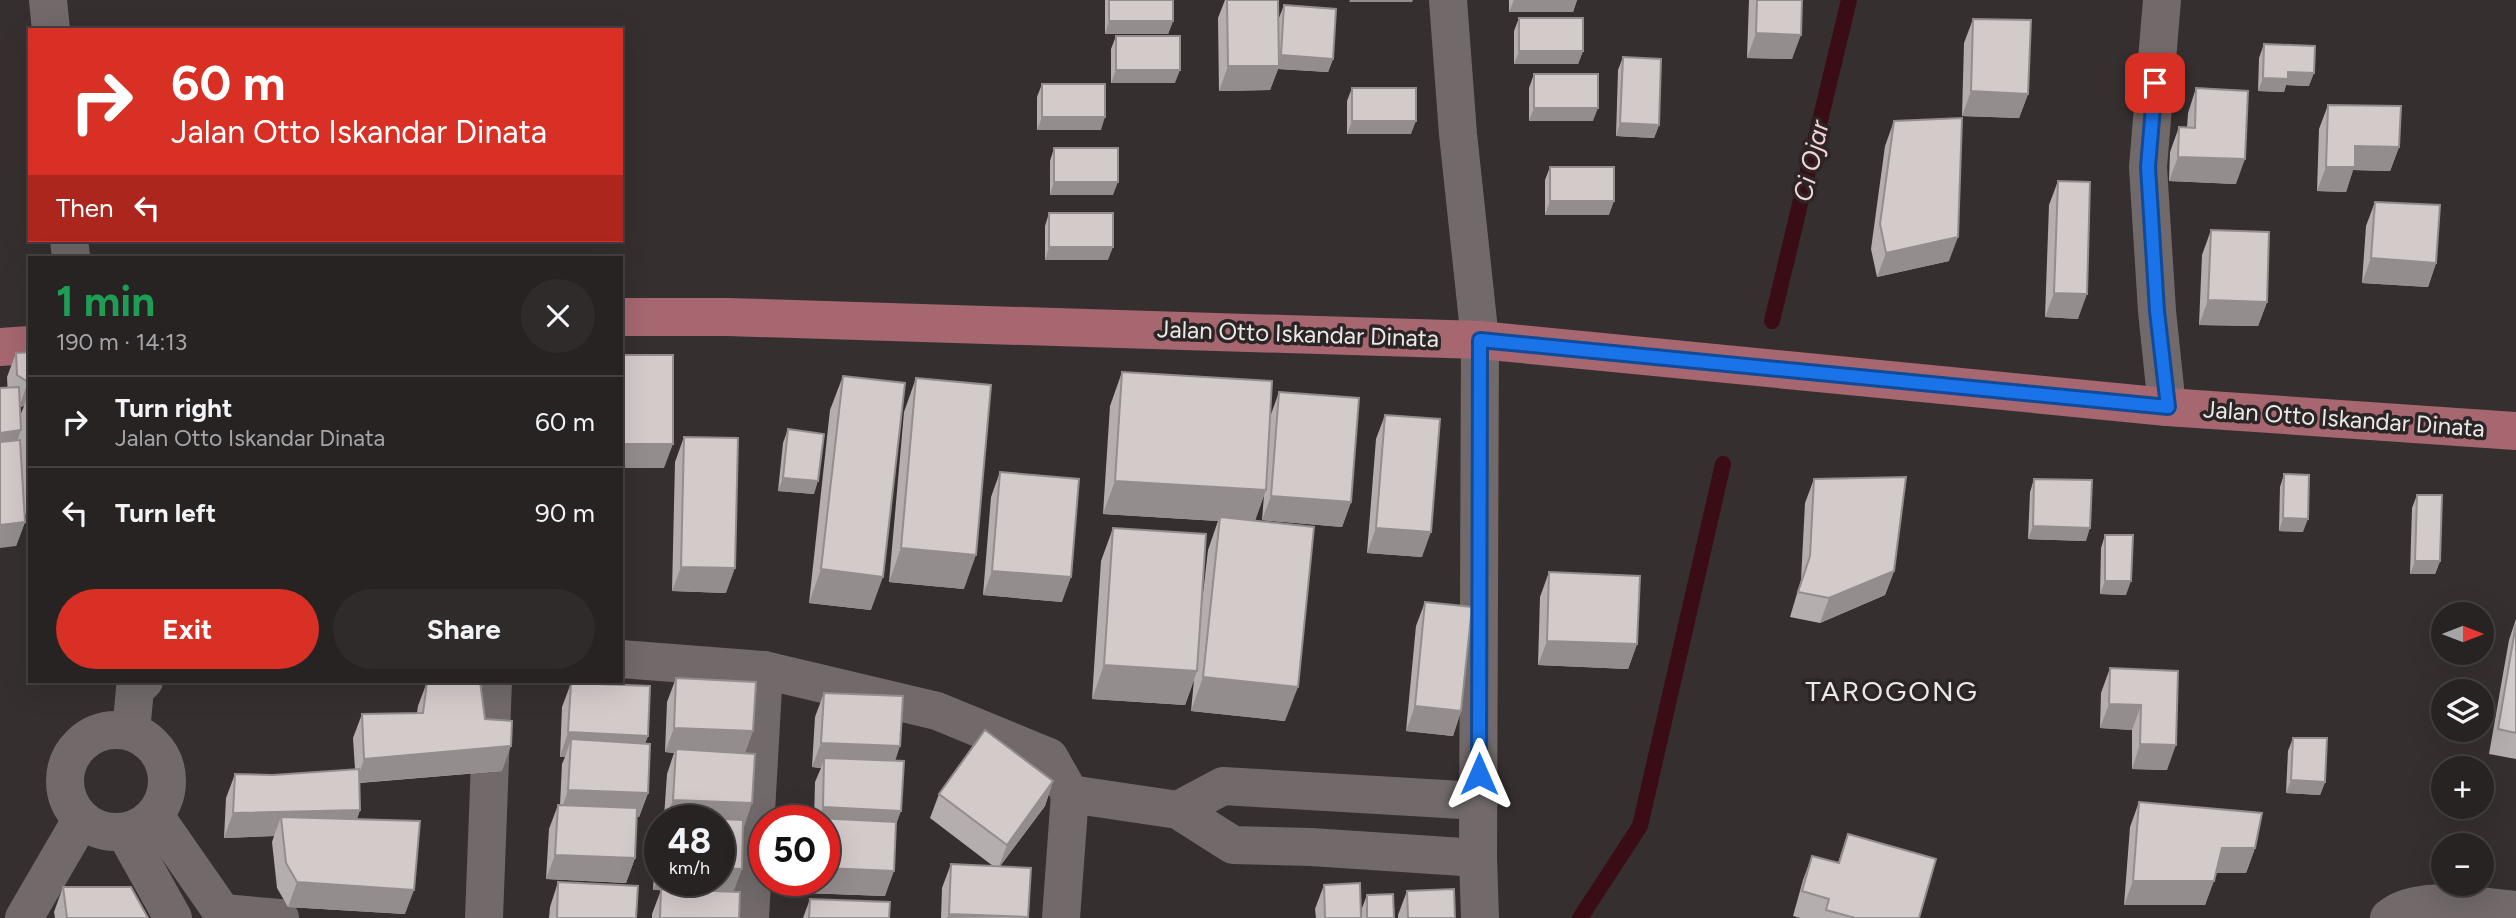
<!DOCTYPE html>
<html lang="en">
<head>
<meta charset="utf-8">
<style>
  body { margin:0; font-family:Figtree,sans-serif; background:#302b2b; color:#f1f3f6; height:100vh; display:flex; flex-direction:column; font-size:26px; white-space:nowrap }
  * { box-sizing:border-box; margin:0 }
  p { font-size:23px; color:#a5a4a6 }
  .icon { flex:none; width:38px; height:38px; fill:none; stroke:currentColor; stroke-width:2; stroke-linecap:round; stroke-linejoin:round }
  .map { position:relative; flex:1; overflow:hidden }
  .side { position:absolute; left:28px; top:256px; width:595px; height:427px; display:flex; flex-direction:column; background:#282323; border-radius:0px; box-shadow:0 7px 28px #0002,0 0 0 2px #444041 }
  .side>* { flex:none }
  .top-card { position:absolute; left:28px; top:28px; width:595px; height:214px; border-radius:0px; box-shadow:0 7px 28px #0002,0 0 0 2px #444041; background:#d93025; color:#fff; overflow:hidden }
  .needle { width:46px; rotate:90deg }
  .controls { position:absolute; left:2431px; top:602px; display:grid; gap:14px }
  .controls a { display:grid; place-items:center; width:63px; height:63px; border-radius:50%; background:#282323; box-shadow:0 7px 28px #0002,0 0 0 2px #444041; font-size:35px }
  .speed { position:absolute; left:644px; top:805px; display:flex; gap:14px; font-size:35px; font-weight:700; text-align:center }
  .speed>* { display:grid; place-content:center; width:91px; height:91px; border-radius:50%; background:#282323; box-shadow:0 7px 28px #0002,0 0 0 2px #444041; line-height:1 }
  .speed small { font-size:18px; font-weight:400 }
  .speed .limit { border:10px solid #d22; background:#fff; color:#111 }
  .pin { position:absolute; display:grid; place-items:center; width:60px; height:60px; color:#fff; margin:-30px; border-radius:14px; box-shadow:0 4px 10px #0006 }
  .me { position:absolute; width:77px; margin:-38px; rotate:0deg; stroke-linejoin:round; filter:drop-shadow(0 0 5px #0008) }
  .turn { display:flex; align-items:center; gap:24px; height:147px; padding:0 28px; font-size:32px }
  .turn .icon { width:91px; height:91px; stroke-width:2.5 }
  .turn b { display:block; font-size:49px; line-height:60px }
  .then { display:flex; align-items:center; height:66px; padding:0 28px; background:#0003; gap:14px; font-size:26px }
  .round { display:grid; place-items:center; flex:none; width:74px; height:74px; border-radius:37px; background:#302b2b }
  .headline { display:flex; align-items:center; justify-content:space-between; height:119px; padding:0 28px }
  h1 { font-size:42px; font-weight:700; line-height:52px; color:#1e9e55 }
  .primary-button { display:flex; gap:14px; margin-top:auto; padding:14px 28px }
  .primary-button a { flex:1; height:80px; border-radius:42px; background:#d93025; color:#fff; font-size:28px; font-weight:700; line-height:80px; text-align:center }
  .primary-button a+a { background:#302b2b; color:#f1f3f6 }
  ul { padding:0; list-style:none }
  li { display:flex; align-items:center; gap:21px; height:91px; padding:0 28px; border-top:2px solid #444041 }
  li div { flex:1 }
  li b { display:block; font-size:26px }
  li em { font-style:normal }
  .map>svg:first-child { display:block }
</style>
</head>
<body>
<div class="map">
<svg width="2516" height="918" viewBox="0 0 2516 918">
  <rect width="100%" height="100%" fill="#362f2f"/>
  <g fill="none" stroke-linecap="round" stroke-linejoin="round">
    <g stroke="#3a0c16" stroke-width="16">
      <path d="M1772,321L1849,0"/>
      <path d="M1580,918L1640,826L1723,464"/>
    </g>
    <g stroke="#71696a" stroke-width="38">
      <path d="M48,0L51,30"/>
      <path d="M2162,0L2148,167L2157,311L2167,407"/>
      <path d="M69,240L71,257"/>
      <path d="M621,659L764,670L937,711L1049,757L1070,794L1178,810L1233,845L1311,847L1478,858"/>
      <circle cx="116" cy="781" r="51"/>
      <path d="M131,731L135,689L144,681"/>
      <path d="M1178,810L1223,786L1479,801"/>
      <path d="M155,816L226,918"/>
      <path d="M125,832L173,918"/>
      <path d="M223,913L280,918"/>
      <path d="M24,918L81,820"/>
      <path d="M484,918L493,681"/>
      <path d="M750,918L764,670"/>
      <path d="M1061,918L1070,794"/>
      <path d="M2389,918C2418,893 2480,907 2516,910"/>
    </g>
    <path stroke="#71696a" stroke-width="38" d="M1448,0L1458,134L1480,340L1478,858L1480,918"/>
    <g stroke="#a66771" stroke-width="38">
      <path d="M621,317H727L1480,340L2167,407L2516,431"/>
      <path d="M0,347L30,345"/>
    </g>
  </g>
  <g fill="#b5aeae" fill-rule="evenodd">
    <path d="M1105,0H1173V21L1168,34H1105Z"/>
    <path d="M1225,0H1278L1279,29V18L1284,5L1333,59L1328,72L1278,69L1270,90L1219,91L1218,18Z"/>
    <path d="M1509,0H1577L1573,12H1509Z"/>
    <path d="M1749,0H1802L1792,59L1747,58Z"/>
    <path d="M1519,18L1583,51L1578,64H1514V31Z"/>
    <path d="M1973,19L2028,94L2019,118L1962,116L1964,43Z"/>
    <path d="M1116,36L1175,83H1111V49Z"/>
    <path d="M2264,44L2309,86L2286,85L2284,92L2258,91L2259,58Z"/>
    <path d="M1623,57L1659,125L1654,138L1616,136L1618,70Z"/>
    <path d="M1534,74L1593,121H1529V88Z"/>
    <path d="M1042,84L1101,130H1037V97Z"/>
    <path d="M1352,88L1411,134H1347V101Z"/>
    <path d="M2196,88L2236,184L2169,181L2170,152L2179,127L2187,128L2188,113Z"/>
    <path d="M2328,105L2399,147L2390,171L2353,170L2346,192L2317,191L2319,129Z"/>
    <path d="M1894,121L1949,261L1877,277L1871,249L1885,146Z"/>
    <path d="M1054,148L1113,195H1050V161Z"/>
    <path d="M1550,167L1609,215H1545V180Z"/>
    <path d="M2058,181L2078,319L2045,317L2049,205Z"/>
    <path d="M2375,202L2436,263L2428,287L2362,283L2366,226Z"/>
    <path d="M1049,213L1108,260H1045V226Z"/>
    <path d="M2211,230L2267,302L2258,326L2199,325L2202,255Z"/>
    <path d="M30,352V518L25,514V522L16,546L7,377L16,353ZM24,406L20,416V407Z"/>
    <path d="M1122,372L1269,438L1270,417L1279,392L1351,502L1342,527L1262,520L1264,495L1255,520L1285,721L1191,711L1194,680L1185,705L1092,699L1101,561L1113,528L1201,611L1208,550L1218,521L1103,514L1110,406Z"/>
    <path d="M843,376L871,610L809,603L830,410Z"/>
    <path d="M916,378L964,589L889,582L904,412Z"/>
    <path d="M1385,415L1422,557L1367,553L1376,439Z"/>
    <path d="M788,429L814,494L778,491L783,443Z"/>
    <path d="M684,437L726,593L672,591L675,462Z"/>
    <path d="M1000,472L1062,602L983,595L991,497Z"/>
    <path d="M2284,474L2303,532L2279,531L2280,487Z"/>
    <path d="M1814,479L1894,571L1885,595L1820,623L1790,617L1801,580L1805,503Z"/>
    <path d="M2034,479L2086,541L2028,539L2030,492Z"/>
    <path d="M2417,495L2440,561L2435,574H2410L2412,508Z"/>
    <path d="M2105,535L2126,595L2100,594L2101,548Z"/>
    <path d="M1549,572L1637,644L1628,669L1538,665L1540,597Z"/>
    <path d="M1425,602L1461,711L1453,736L1406,731L1416,626Z"/>
    <path d="M2516,619V759L2489,754L2509,640Z"/>
    <path d="M2110,668L2178,671L2167,770L2132,769V730L2100,728L2101,693Z"/>
    <path d="M676,678L745,753L744,827L733,892L739,918H652V914L661,890H653L656,841L660,830V880L719,821H663L664,817L667,774L674,753L665,752L667,702Z"/>
    <path d="M427,682L485,719L502,771L360,783V810L357,819L405,914L288,907L277,888L272,842L274,836L224,838L226,798L235,774L273,775L355,769L353,738L362,714L417,713L418,706Z"/>
    <path d="M571,683L648,736L645,743L648,793L639,817H637L635,858L626,883L546,879L549,829L558,805H560L562,764L565,757H560L562,707Z"/>
    <path d="M824,693L895,761L896,826L885,896L805,893L806,880H824V821H814L815,782L821,768L812,767L815,717Z"/>
    <path d="M2293,738L2325,782L2320,795L2286,793L2288,751Z"/>
    <path d="M1053,781L1045,806L1000,866L1031,868L1028,918H941L942,888L951,864L993,866L930,818L939,794Z"/>
    <path d="M2139,802L2255,848L2246,873H2216L2205,905H2124L2130,827Z"/>
    <path d="M1848,834L1919,918H1800L1793,916L1803,880L1812,856L1838,863Z"/>
    <path d="M558,882L636,918H549L550,907Z"/>
    <path d="M1324,885L1361,918H1316L1315,909Z"/>
    <path d="M63,887L148,918H55L54,912Z"/>
    <path d="M1407,891L1455,918H1398V915Z"/>
    <path d="M1367,895L1394,918H1362V908Z"/>
    <path d="M810,899L889,918H803Z"/>
  </g>
  <g fill="#948d8d">
    <path d="M1350,0H1413L1412,2H1349Z"/>
    <path d="M1514,0H1577L1573,12H1509Z"/>
    <path d="M1109,21H1173L1168,34H1105Z"/>
    <path d="M1756,33L1801,35L1792,59L1747,58Z"/>
    <path d="M1519,51H1583L1578,64H1514Z"/>
    <path d="M1281,55L1333,59L1328,72L1278,69L1270,90L1219,91L1228,66H1277Z"/>
    <path d="M1116,70H1180L1175,83H1111Z"/>
    <path d="M2288,72L2314,73L2309,86L2286,85L2284,92L2258,91L2263,78Z"/>
    <path d="M1971,91L2028,94L2019,118L1962,116Z"/>
    <path d="M1534,108H1598L1593,121H1529Z"/>
    <path d="M1042,117H1105L1101,130H1037Z"/>
    <path d="M1352,121H1416L1411,134H1347Z"/>
    <path d="M1620,123L1659,125L1654,138L1616,136Z"/>
    <path d="M2355,146L2399,147L2390,171L2353,170L2346,192L2317,191L2326,167Z"/>
    <path d="M2178,157L2245,159L2236,184L2169,181Z"/>
    <path d="M1054,182H1118L1113,195H1050Z"/>
    <path d="M1550,201H1614L1609,215H1545Z"/>
    <path d="M1958,237L1949,261L1877,277L1886,253Z"/>
    <path d="M1049,247H1113L1108,260H1045Z"/>
    <path d="M2371,258L2436,263L2428,287L2362,283Z"/>
    <path d="M2054,293L2087,294L2078,319L2045,317Z"/>
    <path d="M2208,300L2267,302L2258,326L2199,325Z"/>
    <path d="M28,382H30V406L27,396L24,406L19,407Z"/>
    <path d="M21,430L12,455L0,456V433Z"/>
    <path d="M621,444H673L664,468H621Z"/>
    <path d="M783,478L818,481L814,494L778,491Z"/>
    <path d="M1115,481L1266,490L1254,524L1220,517L1218,521L1103,514Z"/>
    <path d="M1271,496L1351,502L1342,527L1262,520Z"/>
    <path d="M2283,518L2308,519L2303,532L2279,531Z"/>
    <path d="M25,522L16,546L0,548V525Z"/>
    <path d="M2033,526L2090,528L2086,541L2028,539Z"/>
    <path d="M1376,528L1431,532L1422,557L1367,553Z"/>
    <path d="M901,548L976,555L964,589L889,582Z"/>
    <path d="M2415,561H2440L2435,574H2410Z"/>
    <path d="M681,567L735,568L726,593L672,591Z"/>
    <path d="M821,569L883,577L871,610L809,603Z"/>
    <path d="M992,571L1071,577L1062,602L983,595Z"/>
    <path d="M1894,571L1885,595L1820,623L1829,598Z"/>
    <path d="M2105,581H2131L2126,595L2100,594Z"/>
    <path d="M1547,641L1637,644L1628,669L1538,665Z"/>
    <path d="M1104,665L1197,671L1185,705L1092,699Z"/>
    <path d="M1203,677L1298,687L1285,721L1191,711Z"/>
    <path d="M2109,704L2141,705L2132,730L2100,728Z"/>
    <path d="M1415,706L1461,711L1453,736L1406,731Z"/>
    <path d="M674,728L753,731L744,756L676,749L674,753L665,752Z"/>
    <path d="M568,732L648,736L639,761L571,739L565,757H560Z"/>
    <path d="M821,743L900,746L892,771L824,758L821,768L812,767Z"/>
    <path d="M2140,744L2176,745L2167,770L2132,769Z"/>
    <path d="M511,746L502,771L356,783L364,759Z"/>
    <path d="M2291,780L2325,782L2320,795L2286,793Z"/>
    <path d="M1053,781L1045,806L998,869L1007,845Z"/>
    <path d="M568,790L648,793L639,817L560,814Z"/>
    <path d="M673,800L752,803L744,827L719,826L665,821Z"/>
    <path d="M823,807L901,811L892,836L818,821Z"/>
    <path d="M360,810L351,834L281,817L274,836L224,838L233,813Z"/>
    <path d="M2222,848H2255L2246,873H2213Z"/>
    <path d="M555,855L635,858L626,883L546,879Z"/>
    <path d="M719,868L742,869L733,893L653,890L660,872V880H719Z"/>
    <path d="M824,868L894,871L885,896L805,893L810,880H824Z"/>
    <path d="M2133,881H2214L2205,905H2124Z"/>
    <path d="M297,882L414,890L405,914L288,907Z"/>
    <path d="M949,914L1028,917L947,918Z"/>
  </g>
  <g fill="#d3caca" stroke="#948d8d" stroke-width="2">
    <rect x="1109" y="0" width="64" height="21"/>
    <path d="M1227,0H1278L1279,66H1228Z"/>
    <path d="M1757,0H1802L1801,35L1756,33Z"/>
    <path d="M1284,5L1336,9L1333,59L1281,55Z"/>
    <rect x="1519" y="18" width="64" height="33"/>
    <path d="M1973,19L2031,20L2028,94L1971,91Z"/>
    <rect x="1116" y="36" width="64" height="34"/>
    <path d="M2264,44L2315,46L2314,73L2288,72V79L2263,78Z"/>
    <path d="M1623,57L1661,59L1659,125L1620,123Z"/>
    <rect x="1534" y="74" width="64" height="34"/>
    <rect x="1042" y="84" width="63" height="33"/>
    <rect x="1352" y="88" width="64" height="33"/>
    <path d="M2196,88L2248,91L2245,159L2178,157L2179,127L2195,128Z"/>
    <path d="M2328,105L2401,106L2399,147L2355,146V167H2326Z"/>
    <path d="M1962,118L1958,237L1886,253L1880,224L1894,121Z"/>
    <rect x="1054" y="148" width="64" height="34"/>
    <rect x="1550" y="167" width="64" height="34"/>
    <path d="M2058,181L2090,182L2087,294L2054,293Z"/>
    <path d="M2375,202L2440,205L2436,263L2371,258Z"/>
    <rect x="1049" y="213" width="64" height="34"/>
    <path d="M2211,230L2269,232L2267,302L2208,300Z"/>
    <path d="M30,352V382H28L17,375L16,353Z"/>
    <rect x="621" y="355" width="52" height="89"/>
    <path d="M1122,372L1272,381L1266,490L1115,481Z"/>
    <path d="M843,376L905,383L883,577L821,569Z"/>
    <path d="M916,378L991,385L976,555L901,548Z"/>
    <path d="M19,387L21,430L0,433V388Z"/>
    <path d="M1279,392L1359,398L1351,502L1271,496Z"/>
    <path d="M27,396H30V488L29,487Z"/>
    <path d="M1385,415L1440,419L1431,532L1376,528Z"/>
    <path d="M788,429L824,434L818,481L783,478Z"/>
    <path d="M684,437L738,438L735,568L681,567Z"/>
    <path d="M20,440L25,522L0,525V442Z"/>
    <path d="M1000,472L1079,479L1071,577L992,571Z"/>
    <path d="M2284,474L2309,475L2308,519L2283,518Z"/>
    <path d="M1906,477L1894,571L1829,598L1798,592L1810,556L1814,479Z"/>
    <path d="M2034,479L2092,480L2090,528L2033,526Z"/>
    <path d="M2417,495H2442L2440,561H2415Z"/>
    <path d="M1220,517L1314,527L1298,687L1203,677Z"/>
    <path d="M1113,528L1206,534L1197,671L1104,665Z"/>
    <path d="M2105,535H2133L2131,581H2105Z"/>
    <path d="M1549,572L1640,576L1637,644L1547,641Z"/>
    <path d="M1425,602L1472,607L1461,711L1415,706Z"/>
    <path d="M2516,624V733L2498,729Z"/>
    <path d="M2110,668L2178,671L2176,745L2140,744L2141,705L2109,704Z"/>
    <path d="M676,678L756,682L753,731L674,728Z"/>
    <path d="M480,681L485,719L512,721L511,746L364,759L362,714L423,713L427,682Z"/>
    <path d="M571,683L650,686L648,736L568,732Z"/>
    <path d="M824,693L903,696L900,746L821,743Z"/>
    <path d="M985,730L1053,781L1007,845L939,794Z"/>
    <path d="M2293,738H2327L2325,782L2291,780Z"/>
    <path d="M571,739L650,744L648,793L568,790Z"/>
    <path d="M676,749L755,754L752,803L673,800Z"/>
    <path d="M824,758L904,761L901,811L823,807Z"/>
    <path d="M359,769L360,810L233,813L235,774L273,775Z"/>
    <path d="M2139,802L2262,813L2255,848H2222L2214,881H2133Z"/>
    <path d="M558,805L637,808L635,858L555,855Z"/>
    <path d="M665,816L743,820L742,869L719,868V821H664Z"/>
    <path d="M281,817L420,821L414,890L297,882L286,863Z"/>
    <path d="M817,818L896,822L894,871L824,868V821H817Z"/>
    <path d="M1848,834L1936,859L1919,918H1855L1826,910L1829,899L1802,891L1812,856L1839,863Z"/>
    <path d="M951,864L1031,868L1028,917L949,914Z"/>
    <path d="M558,882L638,886L636,918H557Z"/>
    <path d="M1360,883L1361,918H1325L1324,885Z"/>
    <path d="M63,887H131L148,918H67Z"/>
    <path d="M661,889L740,892L739,918H660Z"/>
    <path d="M1454,889L1455,918H1408L1407,891Z"/>
    <path d="M1393,894L1394,918H1367V895Z"/>
    <path d="M810,899L890,902L889,918H809Z"/>
  </g>
  <g fill="none" stroke-linecap="round" stroke-linejoin="round">
    <defs>
      <path id="route" d="M1479,774L1480,340L2168,407L2157,311L2148,167L2155,83"/>
    </defs>
    <use href="#route" stroke="#114b97" stroke-width="18"/>
    <use href="#route" stroke="#1a73e8" stroke-width="12"/>
  </g>
  <g text-anchor="middle" stroke-width="7" stroke-linejoin="round" paint-order="stroke">
    <g font-size="24" fill="#ede8e8" stroke="#2c2526">
      <text transform="translate(1298 334) rotate(2)" y="8">Jalan Otto Iskandar Dinata</text>
      <text transform="translate(2344 419) rotate(4)" y="8">Jalan Otto Iskandar Dinata</text>
    </g>
    <g font-size="26" font-style="italic" fill="#f7d3d6" stroke="#2c2526">
      <text transform="translate(1811 161) rotate(-77)" y="9">Ci Ojar</text>
    </g>
    <g font-size="28" letter-spacing="2" fill="#ede8e8" stroke="#2c2526">
      <text x="1892" y="701">TAROGONG</text>
    </g>
  </g>
</svg>
<div class="controls">
<a><svg class="needle" viewBox="-14 -14 28 28"><path d="M0-13l5 13h-10z" fill="#e53935"/><path d="M0 13l5-13h-10z" fill="#a5a4a6"/></svg></a>
<a><svg class="icon" aria-label="layers" viewBox="0 0 24 24"><path d="M12 4l9 5-9 5-9-5zM3 14l9 5 9-5"/></svg></a>
<a>+</a>
<a>−</a>
</div>
<div class="speed"><div>48<small>km/h</small></div><div class="limit">50</div></div>
<div class="pin" style="left:2155px;top:83px;background:#d93025"><svg class="icon" aria-label="arrive" viewBox="0 0 24 24"><path d="M6 21V4h12l-3 4 3 4H6"/></svg></div>
<svg class="me" style="left:1479px;top:774px" viewBox="-20 -20 40 40"><path d="M0-17L14 15 0 8-14 15z" fill="#1a73e8" stroke="#fff" stroke-width="4"/></svg>
<div class="top-card">
<div class="turn"><svg class="icon" aria-label="right" viewBox="0 0 24 24"><path d="M7 20v-9h11M14 6l5 5-5 5"/></svg><div><b>60 m</b>Jalan Otto Iskandar Dinata</div></div>
<div class="then">Then<svg class="icon" aria-label="left" viewBox="0 0 24 24"><path d="M17 20v-9H6M10 6l-5 5 5 5"/></svg></div>
</div>
<section class="side">
<div class="headline"><div><h1>1 min</h1><p>190 m · 14:13</p></div><a class="round"><svg class="icon" aria-label="close" viewBox="0 0 24 24"><path d="M6 6l12 12M18 6L6 18"/></svg></a></div>
<ul>
<li><svg class="icon" aria-label="right" viewBox="0 0 24 24"><path d="M7 20v-9h11M14 6l5 5-5 5"/></svg><div><b>Turn right</b><p>Jalan Otto Iskandar Dinata</p></div><em>60 m</em></li>
<li><svg class="icon" aria-label="left" viewBox="0 0 24 24"><path d="M17 20v-9H6M10 6l-5 5 5 5"/></svg><div><b>Turn left</b></div><em>90 m</em></li>
</ul>
<div class="primary-button"><a>Exit</a><a>Share</a></div>
</section>
</div>
</body>
</html>
